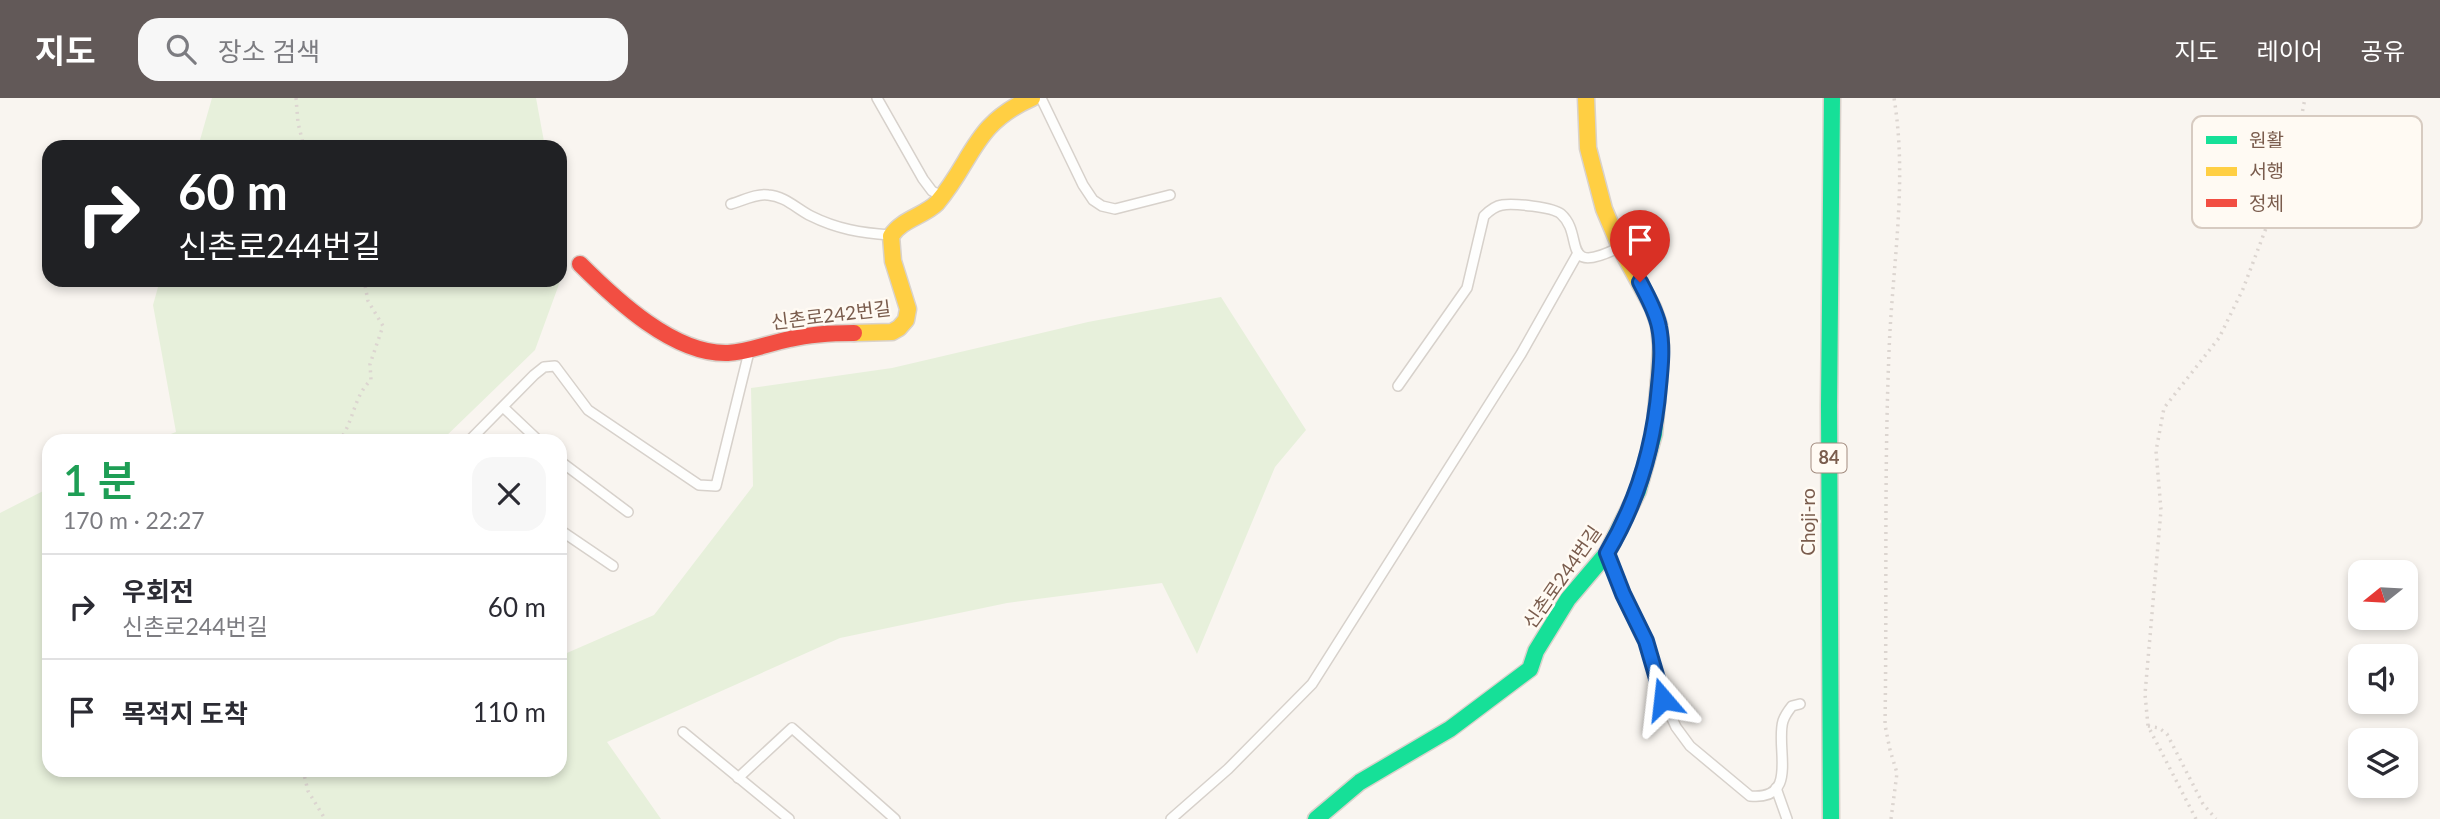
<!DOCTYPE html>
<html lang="ko">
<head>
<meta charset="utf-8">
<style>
  body { margin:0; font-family:Lato,"Noto Sans KR",sans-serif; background:#f7f7f7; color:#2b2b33; height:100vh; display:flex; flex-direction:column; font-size:26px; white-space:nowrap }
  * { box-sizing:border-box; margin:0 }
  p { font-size:23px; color:#7c7c81 }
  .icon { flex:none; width:38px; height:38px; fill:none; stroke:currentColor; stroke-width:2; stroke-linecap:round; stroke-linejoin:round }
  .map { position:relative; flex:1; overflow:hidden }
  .drawer { position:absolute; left:42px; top:336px; width:525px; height:343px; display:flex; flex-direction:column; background:#fff; border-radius:21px; box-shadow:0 4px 10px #0003 }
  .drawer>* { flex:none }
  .top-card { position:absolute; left:42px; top:42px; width:525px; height:147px; border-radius:21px; box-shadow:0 4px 10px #0003; background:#202124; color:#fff; overflow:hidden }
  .needle { width:46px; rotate:252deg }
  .buttons { position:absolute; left:2348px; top:462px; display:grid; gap:14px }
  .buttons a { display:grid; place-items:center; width:70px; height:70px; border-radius:14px; background:#fff; box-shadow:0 4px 10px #0003; font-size:35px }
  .pin { position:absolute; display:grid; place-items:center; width:60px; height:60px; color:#fff; margin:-72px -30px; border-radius:50% 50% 50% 0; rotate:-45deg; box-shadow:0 0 7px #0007 }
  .pin .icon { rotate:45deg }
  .me { position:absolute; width:77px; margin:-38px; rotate:343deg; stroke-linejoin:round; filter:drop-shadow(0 0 5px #0008) }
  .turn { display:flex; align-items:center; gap:24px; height:147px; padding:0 21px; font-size:32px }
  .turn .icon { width:91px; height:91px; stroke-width:2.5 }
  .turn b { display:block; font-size:49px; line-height:60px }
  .round { display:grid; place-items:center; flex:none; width:74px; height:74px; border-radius:21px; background:#f7f7f7 }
  .head { display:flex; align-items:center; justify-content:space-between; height:119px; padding:0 21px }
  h1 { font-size:42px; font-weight:600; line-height:52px; color:#1e9e55 }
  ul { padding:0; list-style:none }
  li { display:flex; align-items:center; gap:21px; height:105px; padding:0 21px; border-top:2px solid #e1e1e2 }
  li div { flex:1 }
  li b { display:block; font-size:26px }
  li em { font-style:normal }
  header { display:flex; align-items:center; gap:42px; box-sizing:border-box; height:98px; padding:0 35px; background:#625958; color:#fff }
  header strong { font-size:33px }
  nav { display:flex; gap:38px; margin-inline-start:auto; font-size:24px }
  .search { width:490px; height:63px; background:#f7f7f7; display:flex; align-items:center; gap:18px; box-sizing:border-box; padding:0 24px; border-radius:21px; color:#7c7c81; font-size:26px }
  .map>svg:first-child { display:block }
</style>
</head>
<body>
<header>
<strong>지도</strong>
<div class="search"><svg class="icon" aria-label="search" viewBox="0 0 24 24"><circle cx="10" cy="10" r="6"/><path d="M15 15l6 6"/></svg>장소 검색</div>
<nav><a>지도</a><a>레이어</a><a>공유</a></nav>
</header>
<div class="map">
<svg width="2440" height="721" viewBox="0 0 2440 721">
  <rect width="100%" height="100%" fill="#f9f5f0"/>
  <g fill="#e7f0db">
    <path d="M212,0H536L545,49H198Z"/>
    <path d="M560,132L566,167L535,252L441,343H153L176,334L153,207L160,182H560Z"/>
    <path d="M1221,199L1306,332L1275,369L1197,556L1162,485L1007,505L840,540L607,644L661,721H0V415L49,390V672H560V558L654,517L753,388L751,290L892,270L1088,224Z"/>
  </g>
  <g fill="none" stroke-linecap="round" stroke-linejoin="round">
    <defs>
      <g id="lane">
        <path d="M877,0L923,81L932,93L942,98"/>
        <path d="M1041,0L1083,87L1093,102L1102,108L1115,111L1170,97"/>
        <path d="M731,106C742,103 757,95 768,97C785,98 797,111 811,118C837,131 861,135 890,137"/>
        <path d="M1398,288L1467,190L1484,118C1489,113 1495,108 1502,107C1513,105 1553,109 1561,116C1585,137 1559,179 1618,150"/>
        <path d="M503,309L539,343"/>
        <path d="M469,343L534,277L544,269L555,268L588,312L699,387L716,388L749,254"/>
        <path d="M560,363L628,414"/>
        <path d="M560,432L613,468"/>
        <path d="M1608,457L1623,496L1639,525L1663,601L1676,629L1690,648L1750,698C1800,703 1775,649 1783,623C1785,617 1788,613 1792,608L1800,606"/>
        <path d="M683,634L789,721"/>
        <path d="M738,680L792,630L895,721"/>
        <path d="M1776,690L1787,721"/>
        <path d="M1171,721L1228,671L1312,586L1521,256L1578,155"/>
      </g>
      <g id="fast">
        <path d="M1316,721L1360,684L1450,631L1530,571L1536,553L1568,501L1607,455L1638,393L1654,336L1659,283"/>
        <path d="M1831,721L1829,308L1832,0"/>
      </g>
      <g id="slow">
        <path d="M1586,0L1588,50L1604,111L1620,149L1653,210L1659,227L1661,249L1659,283"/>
        <path d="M854,235L892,234L899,230L906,222L908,211L893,163L891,138C902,121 924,118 937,105C974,61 973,26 1032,0"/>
      </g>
      <path id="jam" d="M580,166C615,201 674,257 728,255C749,254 769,245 790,241C811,236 833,235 854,235"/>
    </defs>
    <use href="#lane" stroke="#d7d1cb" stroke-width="12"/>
    <use href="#fast" stroke="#d9d2cb" stroke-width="19"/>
    <use href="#slow" stroke="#d9d2cb" stroke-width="19"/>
    <use href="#jam" stroke="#d9d2cb" stroke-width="19"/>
    <g stroke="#dcd5d0" stroke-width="3.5" stroke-dasharray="2 5" stroke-linecap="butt">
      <path d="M296,0L298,25L304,49"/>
      <path d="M339,343C354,324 353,299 371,282L370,266L383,228L368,203L364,182"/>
      <path d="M2148,628L2159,630L2167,636L2203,706L2216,721"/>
      <path d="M303,672L308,693L325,721"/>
      <path d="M1891,721L1897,675L1890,652L1885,627C1887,503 1884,378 1889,254C1892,169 1908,85 1894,0"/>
      <path d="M2196,721L2148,628L2145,596L2161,412L2156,353L2164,310L2219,240L2243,191L2274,109L2299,32L2305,0"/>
    </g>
    <use href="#lane" stroke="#fefefd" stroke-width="9"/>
    <use href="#fast" stroke="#16e098" stroke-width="16"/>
    <use href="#slow" stroke="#ffcf43" stroke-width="16"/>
    <use href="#jam" stroke="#f24e42" stroke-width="16"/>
  </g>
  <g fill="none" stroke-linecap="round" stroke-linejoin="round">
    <defs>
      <path id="route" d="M1640,184C1647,198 1656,213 1659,229C1663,248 1661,268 1659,288C1654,348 1638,403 1607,455L1623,496L1646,543L1663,601"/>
    </defs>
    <use href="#route" stroke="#114b97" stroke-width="18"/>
    <use href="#route" stroke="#1a73e8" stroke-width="12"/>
  </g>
  <g text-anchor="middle" stroke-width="5" stroke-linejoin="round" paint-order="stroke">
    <rect fill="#fffaf3" stroke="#a28b7f" stroke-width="2" x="1811.5" y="345.5" width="35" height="29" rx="5"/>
    <g font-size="18" font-weight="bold" fill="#7a5c4d">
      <text x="1829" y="366">84</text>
    </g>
    <g font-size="19" fill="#7a5c4d" stroke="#fffaf3">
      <text transform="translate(831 217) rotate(-7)" y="7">신촌로242번길</text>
      <text transform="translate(1808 424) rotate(-90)" y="7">Choji-ro</text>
      <text transform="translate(1562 479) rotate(-55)" y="7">신촌로244번길</text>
    </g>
  </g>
  <rect x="2192" y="18" width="230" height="112" rx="10" fill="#fffaf3" stroke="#d7cbc1" stroke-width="2"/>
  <rect x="2206" y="38" width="31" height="8" fill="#16e098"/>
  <rect x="2206" y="69" width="31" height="9" fill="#ffcf43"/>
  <rect x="2206" y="101" width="31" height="8" fill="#f24e42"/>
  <g font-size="19" fill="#7a5c4d">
    <text x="2249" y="49">원활</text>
    <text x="2249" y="80">서행</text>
    <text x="2249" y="112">정체</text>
  </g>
</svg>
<div class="buttons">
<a><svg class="needle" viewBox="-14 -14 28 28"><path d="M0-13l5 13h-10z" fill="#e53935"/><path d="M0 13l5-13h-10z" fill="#7c7c81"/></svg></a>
<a><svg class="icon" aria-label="sound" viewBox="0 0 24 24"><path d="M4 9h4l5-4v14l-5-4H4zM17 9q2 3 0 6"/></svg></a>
<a><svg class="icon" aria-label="layers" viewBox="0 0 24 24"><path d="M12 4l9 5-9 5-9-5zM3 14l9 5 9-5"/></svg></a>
</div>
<div class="pin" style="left:1640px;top:184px;background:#d93025"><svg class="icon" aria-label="arrive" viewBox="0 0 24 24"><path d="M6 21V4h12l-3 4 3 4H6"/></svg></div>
<svg class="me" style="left:1663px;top:601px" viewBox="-20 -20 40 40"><path d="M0-17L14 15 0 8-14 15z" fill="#1a73e8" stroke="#fff" stroke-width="4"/></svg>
<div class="top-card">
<div class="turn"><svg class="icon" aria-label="right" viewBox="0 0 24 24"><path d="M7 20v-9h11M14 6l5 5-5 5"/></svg><div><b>60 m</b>신촌로244번길</div></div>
</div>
<section class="drawer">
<div class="head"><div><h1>1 분</h1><p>170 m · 22:27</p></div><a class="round"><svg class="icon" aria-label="close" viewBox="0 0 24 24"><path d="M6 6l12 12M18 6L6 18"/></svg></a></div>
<ul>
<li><svg class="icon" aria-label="right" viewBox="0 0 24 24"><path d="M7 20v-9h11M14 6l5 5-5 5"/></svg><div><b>우회전</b><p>신촌로244번길</p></div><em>60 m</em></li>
<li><svg class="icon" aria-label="arrive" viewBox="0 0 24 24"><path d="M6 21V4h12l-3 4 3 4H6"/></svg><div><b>목적지 도착</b></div><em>110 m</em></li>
</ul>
</section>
</div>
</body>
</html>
